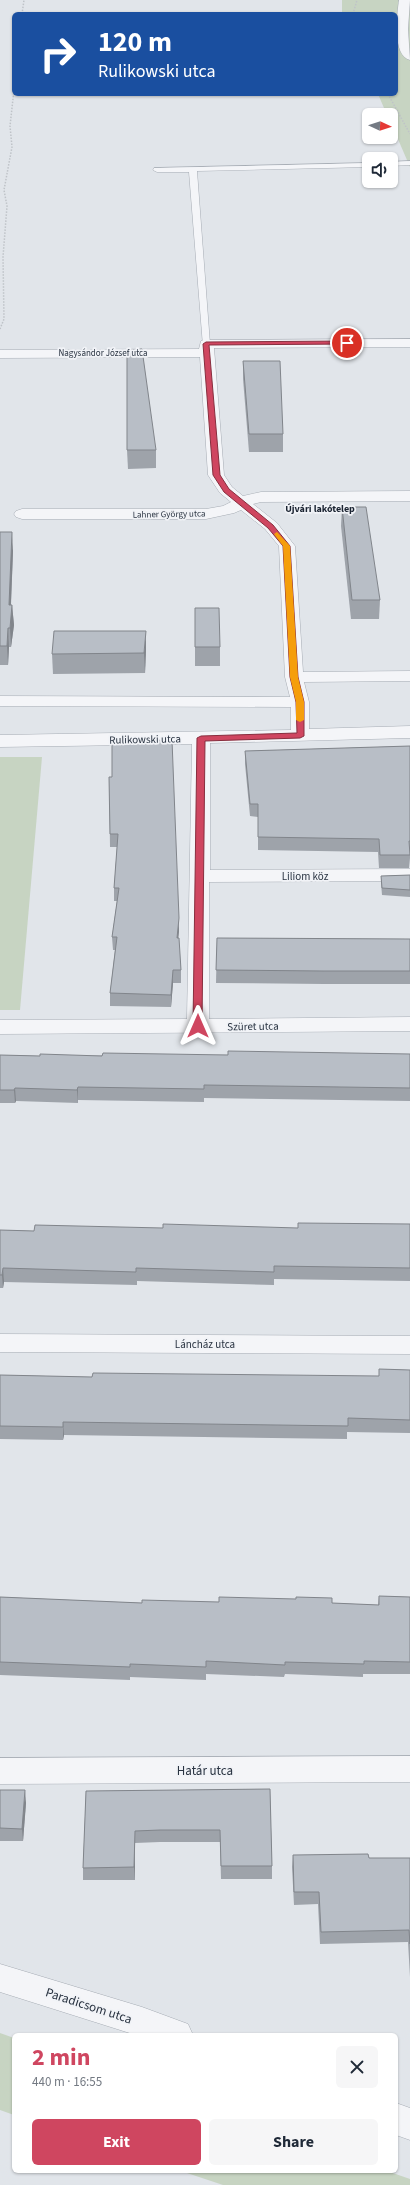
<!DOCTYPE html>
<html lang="en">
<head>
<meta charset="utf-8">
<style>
  body { margin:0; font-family:"Source Sans 3",sans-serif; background:#f6f6f7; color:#1f2937; height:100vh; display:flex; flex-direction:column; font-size:15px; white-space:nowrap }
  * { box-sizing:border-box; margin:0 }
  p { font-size:13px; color:#747a83 }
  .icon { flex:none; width:22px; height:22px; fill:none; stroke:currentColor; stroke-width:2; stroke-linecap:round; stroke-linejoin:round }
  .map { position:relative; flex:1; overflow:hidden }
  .panel { position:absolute; left:12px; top:2033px; width:386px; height:140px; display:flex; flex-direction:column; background:#fff; border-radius:6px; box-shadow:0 1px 3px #0004 }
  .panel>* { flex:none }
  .top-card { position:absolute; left:12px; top:12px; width:386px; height:84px; border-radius:6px; box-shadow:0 1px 3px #0004; background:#1a4fa0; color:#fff; overflow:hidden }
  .needle { width:26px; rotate:93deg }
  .buttons { position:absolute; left:362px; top:108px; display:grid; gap:8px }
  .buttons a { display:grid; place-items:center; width:36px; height:36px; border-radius:6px; background:#fff; box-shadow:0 1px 3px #0004; font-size:20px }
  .pin { position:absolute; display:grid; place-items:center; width:34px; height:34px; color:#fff; margin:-17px; border:2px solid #fff; border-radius:50%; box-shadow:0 1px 4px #0007 }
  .me { position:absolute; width:44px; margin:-22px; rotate:0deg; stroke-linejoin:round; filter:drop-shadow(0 0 3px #0008) }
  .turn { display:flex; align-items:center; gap:14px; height:84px; padding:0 20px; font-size:18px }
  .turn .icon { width:52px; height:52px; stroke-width:2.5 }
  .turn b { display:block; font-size:28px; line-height:34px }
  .round { display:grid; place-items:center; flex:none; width:42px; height:42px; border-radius:6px; background:#f6f6f7 }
  .head { display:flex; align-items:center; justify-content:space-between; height:68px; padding:0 20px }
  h1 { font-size:24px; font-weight:700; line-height:30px; color:#cf4660 }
  .action { display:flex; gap:8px; margin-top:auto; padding:8px 20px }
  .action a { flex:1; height:46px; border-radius:6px; background:#cf4660; color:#fff; font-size:16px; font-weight:700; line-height:46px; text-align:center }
  .action a+a { background:#f6f6f7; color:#1f2937 }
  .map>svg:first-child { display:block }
</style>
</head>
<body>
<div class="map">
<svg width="410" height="2185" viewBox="0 0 410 2185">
  <rect width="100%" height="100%" fill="#e1e5ea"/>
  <g fill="#c7d4c2">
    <path d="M342,0H410V167L391,123V115H387L378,94H396V14H342Z"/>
    <path d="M0,757H42L20,1010H0Z"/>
    <path d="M0,2033L14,2038V2115L0,2110Z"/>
    <path d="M181,2171H387L410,2179V2185H223Z"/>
  </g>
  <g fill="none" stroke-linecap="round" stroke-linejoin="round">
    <defs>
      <g id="service">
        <path d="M410,161V165L391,166V162Z"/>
        <path d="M369,163V167L197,171L210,344L203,346L189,172H157L153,170L154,168Z"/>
      </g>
      <g id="minor">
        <path d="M410,339V347L214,348L224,475L232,487L243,496L261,492L410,491V501L261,502L253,504L277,523L295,546L303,672L410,671V681L304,682L309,702V729L410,726V738L210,743V870L410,869V881L209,882V1019L410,1017V1031L0,1034V1020L187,1019L192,744L0,747V735L291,730V707L0,706V696L290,697L285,677L279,546L265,529L241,510L234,513L206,519H22L16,517L14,514L16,511L22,509H206L223,506L231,502L220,493L208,475L200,357L0,358V350L199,349L201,341L206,340Z"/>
        <path d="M0,1334L410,1336V1354L0,1352Z"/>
        <path d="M410,1756V1782L0,1784V1758Z"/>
        <path d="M0,1964L142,2007L188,2024L193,2035H136L0,1992Z"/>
        <path d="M396,2103L410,2108V2140L396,2135Z"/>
      </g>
      <path id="tertiary" d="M399,0H410L408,29L410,60C392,56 397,14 399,0Z"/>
    </defs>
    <use href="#service" stroke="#a6acb4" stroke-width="1"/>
    <use href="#minor" stroke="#a6acb4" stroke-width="1"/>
    <use href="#tertiary" stroke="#a6acb4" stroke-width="1"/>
    <g stroke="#bfc3c8" stroke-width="1.5" stroke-dasharray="1.5 1.5" stroke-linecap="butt">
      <path d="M22,14L24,0"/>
      <path d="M353,14L357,0"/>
      <path d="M388,94L410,134"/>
      <path d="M0,329L4,319L3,257L7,206L4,190L12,147L10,126L14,90"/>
    </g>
    <use href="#service" fill="#f4f5f8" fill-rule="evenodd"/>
    <use href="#minor" fill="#f4f5f8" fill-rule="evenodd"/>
    <use href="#tertiary" fill="#f4f5f8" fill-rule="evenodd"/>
  </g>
  <g fill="#9ea3aa">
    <path d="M243,361L283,434V452H249L243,379Z"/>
    <path d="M127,450H156V468L128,469Z"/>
    <path d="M342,507L380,600L379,619H351L341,526Z"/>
    <path d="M0,532L13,551L11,605H12L14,625L11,647H9L8,665H0Z"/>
    <path d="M195,608L220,647V666H195Z"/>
    <path d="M146,650L145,673L53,674L52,654Z"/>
    <path d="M410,746V858L409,868H379L378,852L258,850V817L250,816L245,764V751Z"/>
    <path d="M109,777L179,931L178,938L181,970V983H173L171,1007L110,1006V993L115,950H113L112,937L117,901H114V888L117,847H110Z"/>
    <path d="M410,875V897L382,895L381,883V876Z"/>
    <path d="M217,938L410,939V984H324L216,983Z"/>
    <path d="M410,1054V1101L204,1098V1102L78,1100V1103L16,1101L15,1103H0V1055L40,1056Z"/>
    <path d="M410,1224V1281L274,1279V1285L137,1281V1285L4,1282L3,1288H0V1230L34,1231L163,1228H298Z"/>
    <path d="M379,1369L410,1370V1433L347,1432V1439L64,1435L63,1440L0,1439V1375L92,1377L379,1376Z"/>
    <path d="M379,1596L410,1597V1674H363V1677L285,1674L284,1677L206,1674V1680L130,1677V1680L0,1675V1597L142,1603L219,1602L332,1603L378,1605Z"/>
    <path d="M270,1789L272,1866V1879H221L220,1842H160L135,1843V1880H83V1868L86,1791Z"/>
    <path d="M0,1790L26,1803L23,1841H0Z"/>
    <path d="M293,1855L369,1858H410V1977L408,1942L320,1944L318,1904L294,1905L292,1867Z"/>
  </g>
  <g fill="#81858b">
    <path d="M12,532L13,551L10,625L9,605Z"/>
    <path d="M12,605L14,625L11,647L10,628Z"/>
    <path d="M8,628L9,647L8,665L7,646Z"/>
    <path d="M146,631V650L145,673L144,653Z"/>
    <path d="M179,918V931L177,951V938Z"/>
    <path d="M173,970V983L171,1007V995Z"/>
    <path d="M78,1087V1103L77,1090Z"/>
    <path d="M15,1088L16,1101L15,1103L14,1090Z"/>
    <path d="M3,1268L4,1282L3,1288L2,1275Z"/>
    <path d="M63,1422L64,1435L63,1440Z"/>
    <path d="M25,1790L26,1803L23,1841L22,1829Z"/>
    <path d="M135,1831V1880L134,1867Z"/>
  </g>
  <g fill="#b8bec6" stroke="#81858b">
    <path d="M142,349L156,450H127V350Z"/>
    <path d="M243,361H280L283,434H249Z"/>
    <path d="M342,507H366L380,600H352Z"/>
    <path d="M0,532H12L9,605H12L10,628H8L7,646H0Z"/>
    <path d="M195,608H219L220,647H195Z"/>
    <path d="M54,631H146L144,653L52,654Z"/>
    <path d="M172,740L179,918L177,938H179L181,970H173L171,995L110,993L117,937H112L119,888H114L118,834H110L109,777H112V741Z"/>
    <path d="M410,746V841H409L410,855H380L379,839L258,837V804H250L245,751Z"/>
    <path d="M410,875V890L382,888L381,876Z"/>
    <path d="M217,938L410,939V971H324L216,970Z"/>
    <path d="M228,1051L410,1054V1088L204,1085V1089L78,1087L77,1090L15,1088L14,1090H0V1055L40,1056V1054L102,1056L103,1053L228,1055Z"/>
    <path d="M298,1223L410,1224V1268L274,1266V1272L136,1268V1272L3,1268L2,1275H0V1230L34,1231L35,1225L163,1228V1224L298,1228Z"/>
    <path d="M379,1369L410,1370V1420L348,1418V1426L63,1422V1427L0,1426V1375L92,1377L93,1373L379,1376Z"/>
    <path d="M379,1596L410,1597V1662L364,1661V1664L285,1662V1665L206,1661V1667L130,1664V1667L0,1662V1597L142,1603V1600L219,1602V1597L296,1599V1597L332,1598V1603L379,1605Z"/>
    <path d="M270,1789L272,1866H221L220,1830H160L135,1831L134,1867L83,1868L86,1791Z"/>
    <path d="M0,1790H25L22,1829L0,1828Z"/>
    <path d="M368,1854L369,1858H410V1944L409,1930L321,1932L319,1892H294L293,1855Z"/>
  </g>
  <path fill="#cf4660" stroke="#872e3e" d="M347,341L349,344L209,345L220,475L229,489L273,525L290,546L298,677L304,702V736L300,738L205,741L202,1026L198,1029L193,1026L197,738L201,736L297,733L296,702L290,677L283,546L268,528L224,492L213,475L203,344L206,342Z"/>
  <path fill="#f59e0b" d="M277,532L290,546L298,677L304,702V720L300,722L296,720V702L290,677L283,546L274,534Z"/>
  <g text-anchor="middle" stroke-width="3.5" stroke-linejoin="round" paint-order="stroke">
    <g font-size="9" fill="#293341" stroke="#f1f3f7">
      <text x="103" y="356">Nagysándor József utca</text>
      <text transform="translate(169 514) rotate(-1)" y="3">Lahner György utca</text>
    </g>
    <g font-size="10" font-weight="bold" fill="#1b2432" stroke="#f1f3f7">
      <text x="320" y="512">Újvári lakótelep</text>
    </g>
    <g font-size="11" fill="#293341" stroke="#f1f3f7">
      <text transform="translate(145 739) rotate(-1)" y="4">Rulikowski utca</text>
      <text x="305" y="880">Liliom köz</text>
      <text transform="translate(253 1026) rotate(-1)" y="4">Szüret utca</text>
      <text x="205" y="1348">Láncház utca</text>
    </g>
    <g font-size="13" fill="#293341" stroke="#f1f3f7">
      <text x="205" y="1775">Határ utca</text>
      <text transform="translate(89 2005) rotate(18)" y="5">Paradicsom utca</text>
    </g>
  </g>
</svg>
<div class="buttons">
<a><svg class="needle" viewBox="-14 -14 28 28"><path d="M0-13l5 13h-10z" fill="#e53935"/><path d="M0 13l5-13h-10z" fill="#747a83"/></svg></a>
<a><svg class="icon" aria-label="sound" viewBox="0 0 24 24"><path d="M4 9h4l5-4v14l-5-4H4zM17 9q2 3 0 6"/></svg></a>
</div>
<div class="pin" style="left:347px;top:343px;background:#d93025"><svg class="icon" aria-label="arrive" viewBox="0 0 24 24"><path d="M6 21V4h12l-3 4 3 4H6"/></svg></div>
<svg class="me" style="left:198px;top:1026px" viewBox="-20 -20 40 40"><path d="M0-17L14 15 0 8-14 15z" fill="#cf4660" stroke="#fff" stroke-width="4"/></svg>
<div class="top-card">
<div class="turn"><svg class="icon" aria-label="right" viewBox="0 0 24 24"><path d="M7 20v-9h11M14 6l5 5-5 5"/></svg><div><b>120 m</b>Rulikowski utca</div></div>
</div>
<section class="panel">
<div class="head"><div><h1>2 min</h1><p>440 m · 16:55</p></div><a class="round"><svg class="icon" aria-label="close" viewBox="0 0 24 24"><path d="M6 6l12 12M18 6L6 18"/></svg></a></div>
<div class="action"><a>Exit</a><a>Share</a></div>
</section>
</div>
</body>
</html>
